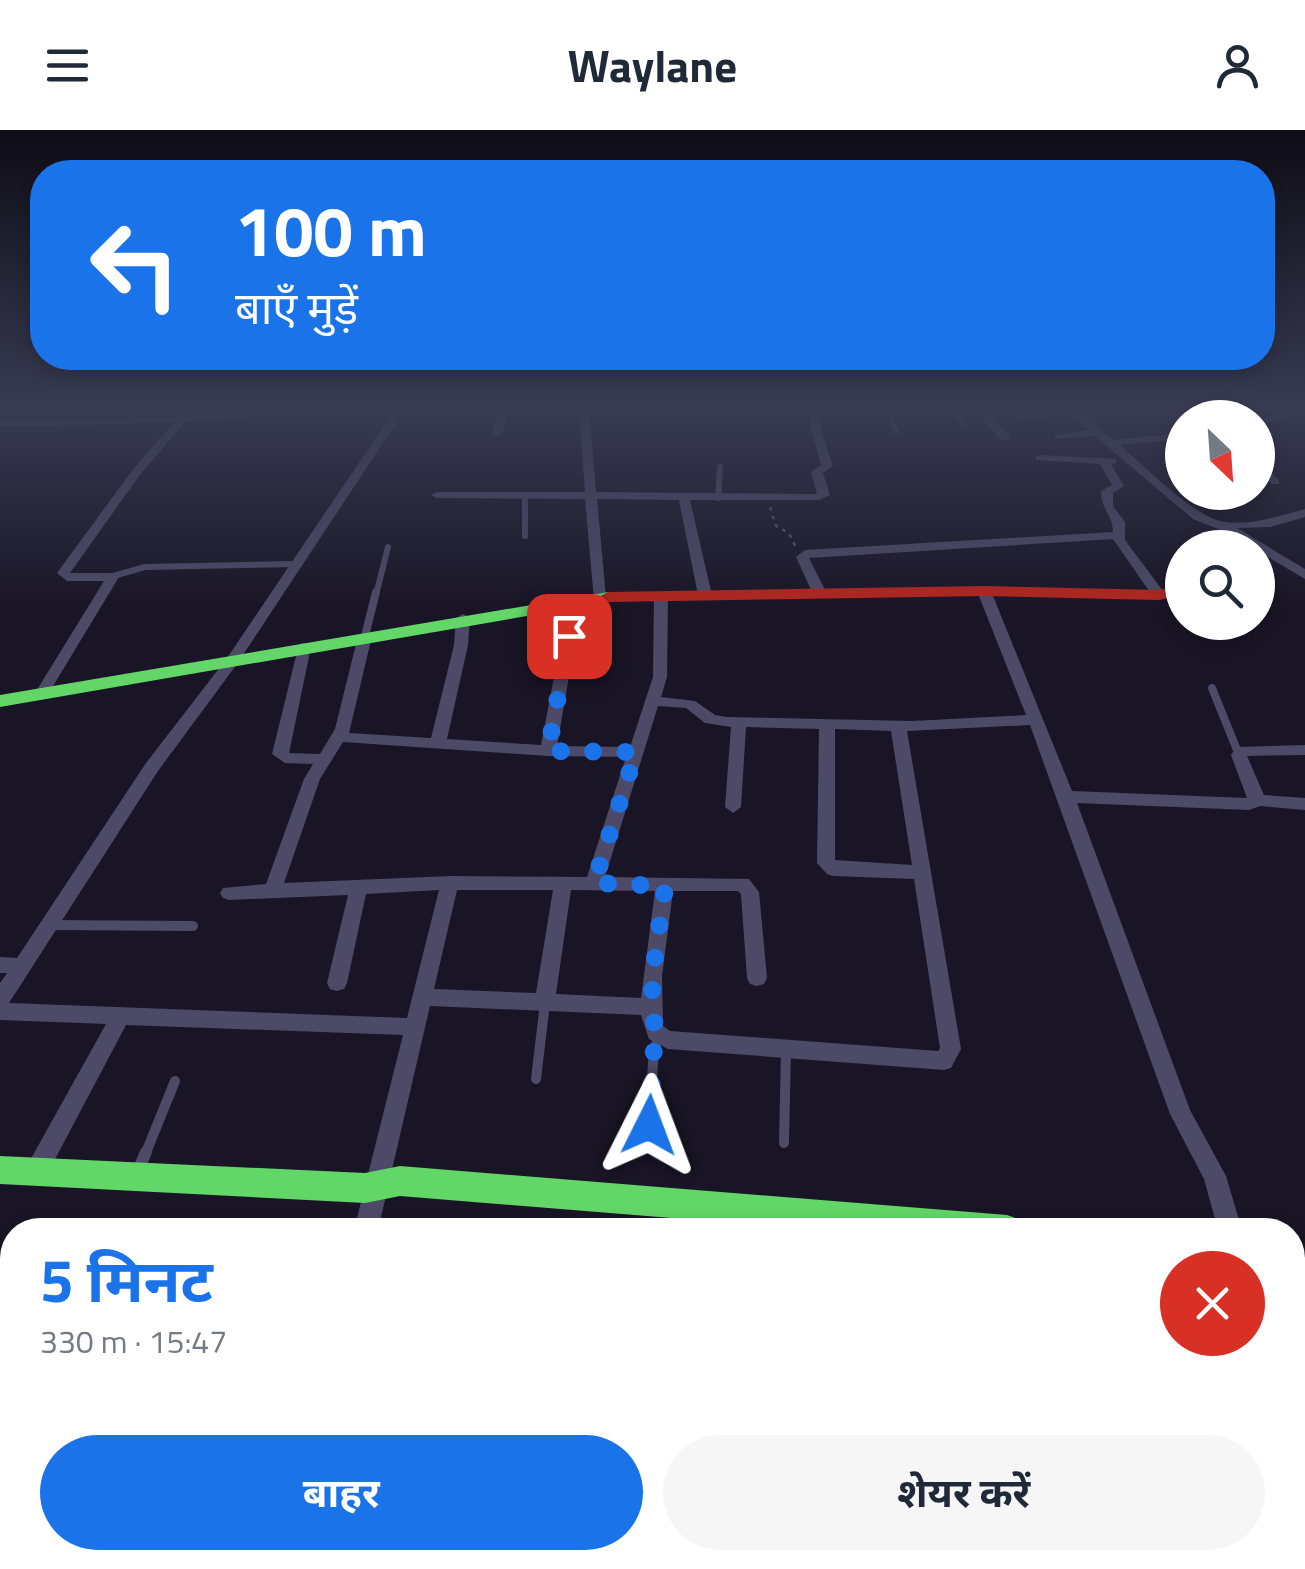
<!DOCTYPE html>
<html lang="hi">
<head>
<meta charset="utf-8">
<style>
  body { margin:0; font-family:"Titillium Web","Noto Sans Devanagari",sans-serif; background:#f6f6f7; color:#1f2937; height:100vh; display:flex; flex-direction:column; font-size:38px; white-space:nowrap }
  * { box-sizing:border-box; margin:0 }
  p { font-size:32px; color:#747a83 }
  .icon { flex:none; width:55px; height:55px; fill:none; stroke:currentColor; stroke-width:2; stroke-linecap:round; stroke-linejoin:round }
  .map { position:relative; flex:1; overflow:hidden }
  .panel { position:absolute; left:0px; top:1088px; width:1305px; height:352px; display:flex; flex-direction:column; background:#fff; border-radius:40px 40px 0 0; box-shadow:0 5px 15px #0003 }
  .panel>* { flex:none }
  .guide { position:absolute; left:30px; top:30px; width:1245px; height:210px; border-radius:40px; box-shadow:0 5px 15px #0003; background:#1a73e8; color:#fff; overflow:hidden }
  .needle { width:65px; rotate:155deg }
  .buttons { position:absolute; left:1165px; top:270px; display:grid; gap:20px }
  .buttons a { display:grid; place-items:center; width:110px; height:110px; border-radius:50%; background:#fff; box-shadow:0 5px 15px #0003; font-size:50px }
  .pin { position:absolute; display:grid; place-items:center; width:85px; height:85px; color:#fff; margin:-42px; border-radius:20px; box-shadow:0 5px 15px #0006 }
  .me { position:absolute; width:110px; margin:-55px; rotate:3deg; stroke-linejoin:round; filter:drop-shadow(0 0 8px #0008) }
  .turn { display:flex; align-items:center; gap:35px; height:210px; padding:0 40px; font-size:45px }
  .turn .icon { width:130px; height:130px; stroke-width:2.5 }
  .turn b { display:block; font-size:70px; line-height:85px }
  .round { display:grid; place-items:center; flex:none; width:105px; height:105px; border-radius:52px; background:#f6f6f7 }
  .summary { display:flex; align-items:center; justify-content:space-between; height:170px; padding:0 40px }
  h1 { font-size:60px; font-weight:700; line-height:75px; color:#1a73e8 }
  .cta { display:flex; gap:20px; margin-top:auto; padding:20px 40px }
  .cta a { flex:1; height:115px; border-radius:60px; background:#1a73e8; color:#fff; font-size:40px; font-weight:700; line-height:115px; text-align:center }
  .cta a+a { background:#f6f6f7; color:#1f2937 }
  header { display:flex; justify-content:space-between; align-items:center; height:130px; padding:0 40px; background:#fff; font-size:45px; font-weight:700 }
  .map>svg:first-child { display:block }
</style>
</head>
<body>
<header><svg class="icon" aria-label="menu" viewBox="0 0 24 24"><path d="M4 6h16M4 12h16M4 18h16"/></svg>Waylane<svg class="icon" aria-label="person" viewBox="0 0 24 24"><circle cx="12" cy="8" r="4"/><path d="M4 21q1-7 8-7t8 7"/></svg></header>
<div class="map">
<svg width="1305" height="1439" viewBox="0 0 1305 1439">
  <rect width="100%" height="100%" fill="#191526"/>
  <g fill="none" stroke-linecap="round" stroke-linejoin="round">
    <path stroke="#475567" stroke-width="2.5" stroke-dasharray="4 5" stroke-linecap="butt" d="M770,377L776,396L789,403L796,418"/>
    <g stroke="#4c4a66" stroke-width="6">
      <path d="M885,278L896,301"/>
      <path d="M955,278L963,293"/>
      <path d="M1167,278L1182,291"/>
      <path d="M525,366V406"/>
      <path d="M718,368L720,337"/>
      <path d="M113,446L145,437L297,434"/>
      <path d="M376,465L388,417"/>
    </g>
    <g stroke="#4c4a66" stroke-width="8">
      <path d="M365,506L376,462"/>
      <path d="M1212,558L1239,625"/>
    </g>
    <g stroke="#4c4a66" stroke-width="10">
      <path d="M51,795L193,796"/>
      <path d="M536,949L545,873"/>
      <path d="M649,995L654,918L660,907"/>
      <path d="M784,1013L786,920"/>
      <path d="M145,1025L175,951"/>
    </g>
    <g stroke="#4c4a66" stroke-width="12">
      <path d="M138,1041L146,1022"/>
      <path d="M625,1439L626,1428"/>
    </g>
    <g fill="#4c4a66" fill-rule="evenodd">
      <path d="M288,278H328L323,281L185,292L139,346L70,443H113L119,447L47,566H37L35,563L104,451H67L57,443L131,342L173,293L0,296V290L172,287Z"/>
      <path d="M396,278H406L237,534L158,641L9,873L407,888L439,760L366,764L347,853L344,859L337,861L330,859L327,853L348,765L229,770L223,768L220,763L223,758L266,754L304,649L313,634L285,633L272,624L299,514L304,513L311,517L289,623L320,624L335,599L358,506L365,502L372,506L349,603L431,608L454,515L456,488L463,484L470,488L468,515L447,609L541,615L562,506V471L569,467L576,471V506L557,616L630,617L653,547L654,466L661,462L668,466L667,547L661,567L695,571L715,585L727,587L912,591L1026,585L977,461L984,457L991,461L1072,661L1247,668L1231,625L1236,617L1305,615V625L1247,626L1264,665L1305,668V680L1260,676L1249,680L1077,673L1190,980L1226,1046L1242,1100H1218L1204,1049L1170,984L1030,595L907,601L961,919L951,938L944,940L668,919L649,909L641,885L430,876L378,1100H354L403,905L126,895L44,1050L36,1053L28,1050L25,1042L28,1034L106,894L0,890V853L7,843H0V827L17,828L146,633L227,528ZM658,576L686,578L705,593L731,597L725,677L733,683L741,677L746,597L819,599L817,733L827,744L833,746L914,749L940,918L938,921L670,901L663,896L662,846L673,761H738L741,764L747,848L750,854L757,856L764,854L767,848L759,762L749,749L605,747ZM835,599L891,601L912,735L835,730ZM343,612L548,626L626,627L587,747L450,746L284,753L320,649ZM457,760H553L536,863L434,859ZM571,760L655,761L641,868L556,864Z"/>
      <path d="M500,278H510L502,303L497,306L492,303Z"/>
      <path d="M579,278H589L596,362L817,364L811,342L821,335L811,300L809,278H819L821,300L833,336L823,343L830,365L819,370H690L712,465L705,469L698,465L679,370L597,369L606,467L604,470H594L585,369L437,368L431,365L437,362H585Z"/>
      <path d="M974,278H984L1009,306V310H1001Z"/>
      <path d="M1000,278H1012L1021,283L1075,278L1113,310L1182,303V309L1120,315C1143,335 1193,385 1220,391C1247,397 1279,386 1305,379V387L1270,397L1237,398L1305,439V449L1258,421V418H1252L1228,403L1193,389L1095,306L1055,309V305L1089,300L1071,285L1019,289Z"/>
      <path d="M1301,278H1305V283L1258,295V289Z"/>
      <path d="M1040,325L1116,329V333L1111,334L1124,356L1113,363V376L1125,392V410L1166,465L1164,468H1154L1113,409L809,428L826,462L819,466L812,462L796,427L805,420L1113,402C1113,385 1101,380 1101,361L1112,355L1100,334L1036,330V326Z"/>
      <path d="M1258,330L1279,350V354H1271L1258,339Z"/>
      <path d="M260,1428H290L287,1439H257Z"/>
      <path d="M420,1428H459L466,1439H413Z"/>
      <path d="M1238,1428H1267L1270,1439H1240Z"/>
    </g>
    <g fill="#63d668" fill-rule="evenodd">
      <path d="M608,462L614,463V471L0,577V565Z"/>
      <path d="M0,1026L365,1043L400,1036L1007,1085L1018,1089L1022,1100H820L400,1066L365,1073L0,1054Z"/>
    </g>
    <path fill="#b3261e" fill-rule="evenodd" d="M1182,455V465L1159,470L984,466L608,472L599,467L608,462L984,456L1159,460Z"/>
  </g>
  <linearGradient id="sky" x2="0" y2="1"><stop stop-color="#0e0c15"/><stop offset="0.58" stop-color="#383b52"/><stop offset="1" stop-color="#383b52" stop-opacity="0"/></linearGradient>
  <rect width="1305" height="479" fill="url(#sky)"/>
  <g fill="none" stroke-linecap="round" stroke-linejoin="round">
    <path stroke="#1a73e8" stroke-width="18" stroke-dasharray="0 32.4" d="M569,506L548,621L636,622L594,753L665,756C662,787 641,884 660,906L654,918L649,995"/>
  </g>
</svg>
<div class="buttons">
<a><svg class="needle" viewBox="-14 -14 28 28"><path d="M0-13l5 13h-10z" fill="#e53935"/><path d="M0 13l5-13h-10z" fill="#747a83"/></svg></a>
<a><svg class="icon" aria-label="search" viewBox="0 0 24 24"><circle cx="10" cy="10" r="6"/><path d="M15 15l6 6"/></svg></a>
</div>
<div class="pin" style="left:569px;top:506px;background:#d93025"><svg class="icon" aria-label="arrive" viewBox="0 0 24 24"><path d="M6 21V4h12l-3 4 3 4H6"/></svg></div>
<svg class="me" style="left:649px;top:995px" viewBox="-20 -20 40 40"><path d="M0-17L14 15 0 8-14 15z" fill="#1a73e8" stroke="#fff" stroke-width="4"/></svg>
<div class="guide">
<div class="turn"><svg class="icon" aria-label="left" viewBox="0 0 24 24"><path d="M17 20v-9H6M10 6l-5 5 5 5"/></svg><div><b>100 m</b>बाएँ मुड़ें</div></div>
</div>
<section class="panel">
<div class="summary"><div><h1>5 मिनट</h1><p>330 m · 15:47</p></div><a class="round" style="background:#d93025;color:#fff"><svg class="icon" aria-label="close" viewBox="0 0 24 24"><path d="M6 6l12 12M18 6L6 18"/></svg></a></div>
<div class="cta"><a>बाहर</a><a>शेयर करें</a></div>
</section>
</div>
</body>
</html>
